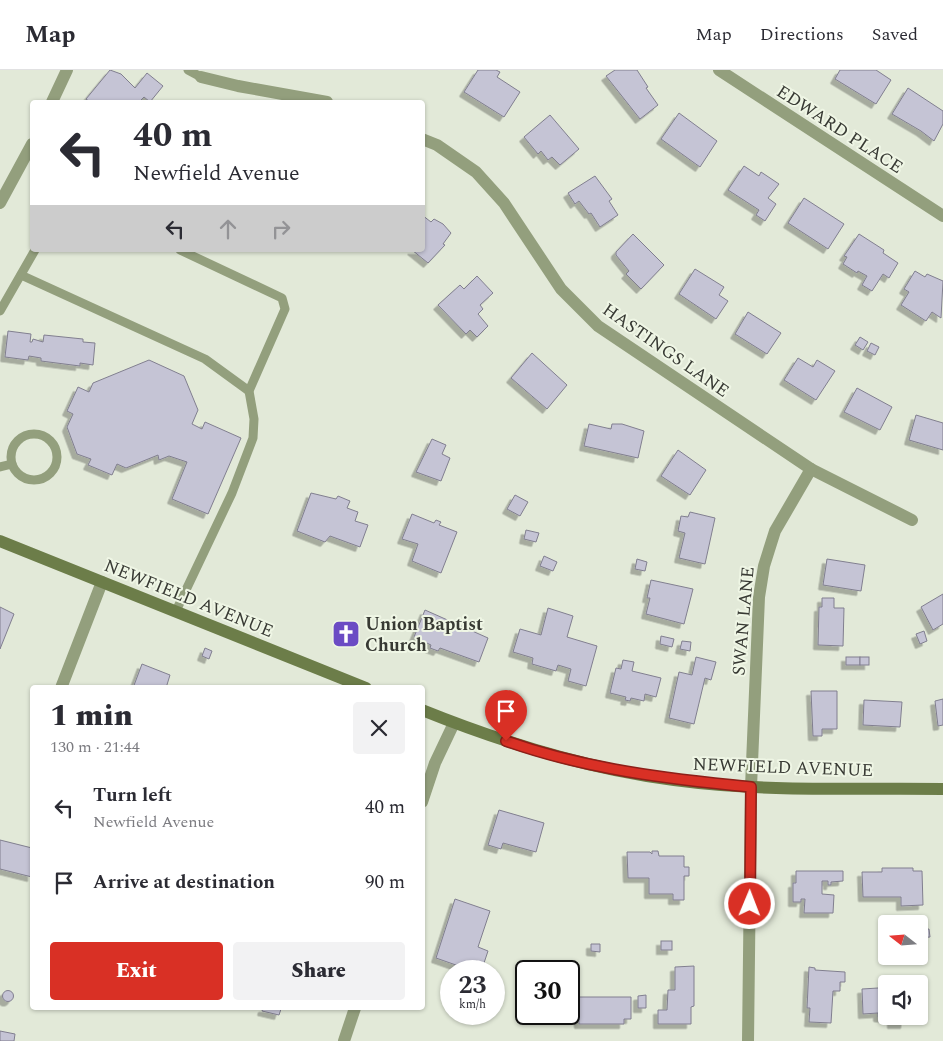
<!DOCTYPE html>
<html lang="en">
<head>
<meta charset="utf-8">
<style>
  body { margin:0; font-family:Spectral,serif; background:#f2f2f3; color:#2b2b33; height:100vh; display:flex; flex-direction:column; font-size:19px; white-space:nowrap }
  * { box-sizing:border-box; margin:0 }
  p { font-size:16px; color:#7c7c81 }
  .icon { flex:none; width:28px; height:28px; fill:none; stroke:currentColor; stroke-width:2; stroke-linecap:round; stroke-linejoin:round }
  .map { position:relative; flex:1; overflow:hidden }
  .sheet { position:absolute; left:30px; top:615px; width:395px; height:325px; display:flex; flex-direction:column; background:#fff; border-radius:5px; box-shadow:0 1px 4px #0004 }
  .sheet>* { flex:none }
  .guide { position:absolute; left:30px; top:30px; width:395px; height:152px; border-radius:5px; box-shadow:0 1px 4px #0004; background:#fff; color:#2b2b33; overflow:hidden }
  .needle { width:32px; rotate:287deg }
  .tools { position:absolute; left:878px; top:845px; display:grid; gap:10px }
  .tools a { display:grid; place-items:center; width:50px; height:50px; border-radius:5px; background:#fff; box-shadow:0 1px 4px #0004; font-size:25px }
  .speed { position:absolute; left:440px; top:890px; display:flex; gap:10px; font-size:25px; font-weight:700; text-align:center }
  .speed>* { display:grid; place-content:center; width:65px; height:65px; border-radius:50%; background:#fff; box-shadow:0 1px 4px #0004; line-height:1 }
  .speed small { font-size:12px; font-weight:400 }
  .speed .limit { border:2px solid #111; border-radius:8px; background:#fff; color:#111 }
  .pin { position:absolute; display:grid; place-items:center; width:42px; height:42px; color:#fff; margin:-51px -21px; border-radius:50% 50% 50% 0; rotate:-45deg; box-shadow:0 0 5px #0007 }
  .pin .icon { rotate:45deg }
  .me { position:absolute; width:55px; margin:-28px; rotate:1deg; stroke-linejoin:round; filter:drop-shadow(0 0 4px #0008) }
  .turn { display:flex; align-items:center; gap:18px; height:105px; padding:0 20px; font-size:22px }
  .turn .icon { width:65px; height:65px; stroke-width:2.5 }
  .turn b { display:block; font-size:35px; line-height:42px }
  .lanes { display:flex; align-items:center; height:48px; padding:0 20px; background:#0003; justify-content:center; gap:25px; direction:ltr }
  .lanes .off { opacity:.35 }
  .round { display:grid; place-items:center; flex:none; width:52px; height:52px; border-radius:5px; background:#f2f2f3 }
  .headline { display:flex; align-items:center; justify-content:space-between; height:85px; padding:0 20px }
  h1 { font-size:30px; font-weight:800; line-height:38px }
  .primary-button { display:flex; gap:10px; margin-top:auto; padding:10px 20px }
  .primary-button a { flex:1; height:58px; border-radius:5px; background:#d93025; color:#fff; font-size:20px; font-weight:800; line-height:58px; text-align:center }
  .primary-button a+a { background:#f2f2f3; color:#2b2b33 }
  ul { padding:0; list-style:none }
  li { display:flex; align-items:center; gap:15px; height:75px; padding:0 20px }
  li div { flex:1 }
  li b { display:block; font-size:19px }
  li em { font-style:normal }
  header { display:flex; align-items:center; gap:30px; box-sizing:border-box; height:70px; padding:0 25px; background:#fff; border-bottom:1px solid #e1e1e2 }
  header strong { font-size:24px }
  nav { display:flex; gap:28px; margin-inline-start:auto; font-size:18px }
  .map>svg:first-child { display:block }
</style>
</head>
<body>
<header>
<strong>Map</strong>
<nav><a>Map</a><a>Directions</a><a>Saved</a></nav>
</header>
<div class="map">
<svg width="943" height="971" viewBox="0 0 943 971">
  <defs>
    <filter id="shadow"><feDropShadow dx="-4.5" dy="4.5" stdDeviation="0" flood-color="#0004"/></filter>
  </defs>
  <rect width="100%" height="100%" fill="#e2e9d8"/>
  <g fill="#c5c4d5" stroke="#817f8f" filter="url(#shadow)">
    <path d="M110,0L121,4L135,18L147,3L163,16L150,32L144,27L139,32H90L86,29Z"/>
    <path d="M478,0H496L500,2L497,7L520,22L504,47L464,22Z"/>
    <path d="M615,0H637L648,17L646,18L658,35L640,49L606,6Z"/>
    <path d="M840,0H876L891,10L876,34L835,9Z"/>
    <path d="M908,18L943,41V54L934,71L921,61L892,44Z"/>
    <path d="M679,43L717,71L700,97L661,69Z"/>
    <path d="M550,45L579,79L560,95L552,87L548,90L541,81L538,84L524,67Z"/>
    <path d="M744,96L759,106L761,102L779,114L768,128L776,134L765,151L756,145L759,140L728,120Z"/>
    <path d="M595,106L612,129L609,131L618,145L600,157L591,143L589,144L579,131L575,134L568,123Z"/>
    <path d="M804,128L844,154L828,179L788,153Z"/>
    <path d="M422,145L431,152L434,149L443,154L451,163L443,174L445,175L428,193L412,180H422Z"/>
    <path d="M633,164L664,195L641,219L626,204L629,201L616,185V182Z"/>
    <path d="M859,164L884,180L883,183L898,193L889,208L883,204L872,221L862,215L867,206L858,201L857,203L843,194L847,187L844,186Z"/>
    <path d="M695,199L724,217L719,225L728,231L716,249L679,224Z"/>
    <path d="M915,201L925,207L927,204L943,211L941,248L932,242L926,251L901,235L909,222L904,219Z"/>
    <path d="M477,206L493,223L480,235L483,239L478,244L488,256L477,267L470,260L466,264L438,235L460,215L464,219Z"/>
    <path d="M748,242L781,263L767,284L735,264Z"/>
    <path d="M8,261L31,264L30,272H32L33,269L43,272L44,265L83,269V272L95,273L93,295L80,293V296L41,291V288L29,286L28,290L5,287Z"/>
    <path d="M860,267L868,272L863,280L855,275Z"/>
    <path d="M871,273L879,277L875,285L867,281Z"/>
    <path d="M532,283L567,315L547,339L511,308Z"/>
    <path d="M798,288L813,297L817,290L835,301L816,330L784,310Z"/>
    <path d="M149,290L184,306L198,340L192,354L202,359L205,352L241,368L208,444L172,429L187,392L169,386L159,390L158,385L126,398L117,394L112,405L88,395L91,389L77,384L67,357L73,344L67,341L78,317L89,322L93,313Z"/>
    <path d="M857,318L892,337L880,360L844,342Z"/>
    <path d="M916,345L943,353V380L909,370Z"/>
    <path d="M589,354L611,359L612,354H622L644,361L638,388L584,376Z"/>
    <path d="M432,369L446,375L442,384L450,388L441,411L416,402Z"/>
    <path d="M678,380L706,400L690,425L661,406Z"/>
    <path d="M311,423L336,429L338,426L350,431L347,438L358,442L355,451L368,455L360,477L330,466L325,472L297,461Z"/>
    <path d="M515,425L528,432L520,446L507,439Z"/>
    <path d="M690,442L715,448L705,494L679,488L685,463L678,461L681,446L688,447Z"/>
    <path d="M412,444L434,453L436,450L441,452L439,455L457,462L441,503L412,491L418,474L402,469Z"/>
    <path d="M526,460L539,463L536,472L524,469Z"/>
    <path d="M544,486L557,492L553,501L540,496Z"/>
    <path d="M637,489L647,492L645,501L635,499Z"/>
    <path d="M827,489L865,495L861,521L823,515Z"/>
    <path d="M651,510L693,519L684,554L646,544L650,528H647Z"/>
    <path d="M943,524V554L933,560L921,537Z"/>
    <path d="M822,528H834V538H844L843,576L818,575L819,537H822Z"/>
    <path d="M0,537L14,544L0,579Z"/>
    <path d="M548,538L573,546L567,567L597,576L586,616L568,611L571,599L558,595L556,601L532,594L533,588L513,582L520,559L541,565Z"/>
    <path d="M425,540L488,568L479,592L440,578L438,581L430,578L431,575L414,567Z"/>
    <path d="M924,561L927,571L920,574L916,564Z"/>
    <path d="M661,566L674,569L672,577L660,574Z"/>
    <path d="M682,571L691,572L690,581L680,579Z"/>
    <path d="M205,578L212,581L209,589L202,586Z"/>
    <path d="M696,587L716,592L711,610L705,608L694,654L669,648L679,602L692,605Z"/>
    <rect x="846" y="587" width="14" height="8"/>
    <rect x="860" y="587" width="9" height="8"/>
    <path d="M623,590L634,592L632,601L661,608L656,627L645,624L644,631L631,628L630,631L625,630L626,627L610,623L616,598L621,599Z"/>
    <path d="M142,594L170,605L166,618H133Z"/>
    <path d="M811,621H837V659H822V666H813Z"/>
    <path d="M943,629V655L938,656L935,631Z"/>
    <path d="M864,630L902,632L900,657L863,655Z"/>
    <path d="M499,740L544,753L536,782L503,773L501,779L488,775Z"/>
    <path d="M0,770L32,778V807L0,799Z"/>
    <path d="M652,781H658L659,786H684V797H689V806H684V830H673V824H649V808H628L627,782H650L652,784Z"/>
    <path d="M882,798H913V801H922L923,835L901,836V827H863L862,802H882Z"/>
    <path d="M796,801H843V811L831,812V815H828V811H822V824L834,825L833,843H804L805,829H801V832H793V813H796Z"/>
    <path d="M455,829L490,841L478,877L488,881L484,893L476,891L473,901L436,888Z"/>
    <path d="M929,859L930,867L919,868V860Z"/>
    <rect x="661" y="871" width="11" height="9"/>
    <path d="M591,874H600V882L591,881Z"/>
    <path d="M694,896V936L691,937V954H658V940H667L668,920H675V897Z"/>
    <path d="M809,897L815,898V900L845,902V912H840V921H833L831,953L809,952L810,938H807Z"/>
    <path d="M878,918H886V946H906L905,954H892V949L878,947V943L863,944L862,919Z"/>
    <circle cx="8" cy="926" r="5.5"/>
    <path d="M646,925V938H638V926Z"/>
    <path d="M578,927H631V949H624V954H579Z"/>
    <path d="M263,938H273L281,939L279,945L262,941Z"/>
    <path d="M0,961L15,964L14,971H0Z"/>
  </g>
  <g fill="none" stroke-linecap="round" stroke-linejoin="round">
    <g stroke="#939f7d" stroke-width="9">
      <path d="M188,0L201,7"/>
      <path d="M21,205L205,289L249,321"/>
      <path d="M0,241L35,180"/>
      <circle cx="34" cy="387" r="23"/>
      <path d="M0,397L12,394"/>
      <path d="M176,541L232,423L253,368L254,349L249,321L285,239L282,228L180,180"/>
    </g>
    <g stroke="#939f7d" stroke-width="12">
      <path d="M719,0L943,146"/>
      <path d="M201,7L238,16L327,32"/>
      <path d="M52,32L67,0"/>
      <path d="M422,69L437,75L476,102L504,133L561,219L598,256L811,399L912,450"/>
      <path d="M0,133L32,74"/>
      <path d="M61,618L102,512"/>
      <path d="M422,732L435,693L454,653"/>
      <path d="M344,971L355,938"/>
      <path d="M748,971L751,717L759,527L764,496L775,461L811,399"/>
    </g>
    <g stroke="#6c7d49" stroke-width="12">
      <path d="M0,471L366,618"/>
      <path d="M422,640C504,673 587,699 674,710C763,722 853,718 943,719"/>
    </g>
  </g>
  <g fill="none" stroke-linecap="round" stroke-linejoin="round">
    <defs>
      <path id="route" d="M506,671C585,699 668,709 751,717L750,834"/>
    </defs>
    <use href="#route" stroke="#8d1f18" stroke-width="12"/>
    <use href="#route" stroke="#d93025" stroke-width="9"/>
  </g>
  <defs>
    <symbol id="church-square" viewBox="-11 -11 22 22"><rect x="-9" y="-9" width="18" height="18" rx="4" fill="#6b4bc4" stroke="#eff6e5"/><path d="M-1.2-6h2.4v3.5h3.3v2.4h-3.3V6h-2.4V-.1h-3.3v-2.4h3.3Z" fill="#fff"/></symbol>
  </defs>
  <g fill-rule="evenodd">
    <use href="#church-square" x="330" y="548" width="32" height="32"/>
  </g>
  <g text-anchor="middle" stroke-width="4" stroke-linejoin="round" paint-order="stroke">
    <g font-size="18" fill="#383a34" stroke="#eff6e5">
      <text transform="translate(840 59) rotate(33)" y="6">EDWARD PLACE</text>
      <text transform="translate(666 280) rotate(35)" y="6">HASTINGS LANE</text>
      <text transform="translate(189 528) rotate(22)" y="6">NEWFIELD AVENUE</text>
      <text transform="translate(743 551) rotate(-85)" y="6">SWAN LANE</text>
      <text transform="translate(783 697) rotate(2)" y="6">NEWFIELD AVENUE</text>
    </g>
    <g font-size="18" font-weight="bold" fill="#383a34" stroke="#eff6e5" text-anchor="start">
      <text x="365" y="560">Union Baptist<tspan x="365" dy="21">Church</tspan></text>
    </g>
  </g>
</svg>
<div class="tools">
<a><svg class="needle" viewBox="-14 -14 28 28"><path d="M0-13l5 13h-10z" fill="#e53935"/><path d="M0 13l5-13h-10z" fill="#7c7c81"/></svg></a>
<a><svg class="icon" aria-label="sound" viewBox="0 0 24 24"><path d="M4 9h4l5-4v14l-5-4H4zM17 9q2 3 0 6"/></svg></a>
</div>
<div class="speed"><div>23<small>km/h</small></div><div class="limit">30</div></div>
<div class="pin" style="left:506px;top:671px;background:#d93025"><svg class="icon" aria-label="arrive" viewBox="0 0 24 24"><path d="M6 21V4h12l-3 4 3 4H6"/></svg></div>
<svg class="me" style="left:750px;top:834px" viewBox="-20 -20 40 40"><circle r="17" fill="#d93025" stroke="#fff" stroke-width="3"/><path d="M0-11L8 9 0 5-8 9z" fill="#fff"/></svg>
<div class="guide">
<div class="turn"><svg class="icon" aria-label="left" viewBox="0 0 24 24"><path d="M17 20v-9H6M10 6l-5 5 5 5"/></svg><div><b>40 m</b>Newfield Avenue</div></div>
<div class="lanes"><svg class="icon" aria-label="left" viewBox="0 0 24 24"><path d="M17 20v-9H6M10 6l-5 5 5 5"/></svg><svg class="icon off" aria-label="ahead" viewBox="0 0 24 24"><path d="M12 20V5M6 11l6-6 6 6"/></svg><svg class="icon off" aria-label="right" viewBox="0 0 24 24"><path d="M7 20v-9h11M14 6l5 5-5 5"/></svg></div>
</div>
<section class="sheet">
<div class="headline"><div><h1>1 min</h1><p>130 m · 21:44</p></div><a class="round"><svg class="icon" aria-label="close" viewBox="0 0 24 24"><path d="M6 6l12 12M18 6L6 18"/></svg></a></div>
<ul>
<li><svg class="icon" aria-label="left" viewBox="0 0 24 24"><path d="M17 20v-9H6M10 6l-5 5 5 5"/></svg><div><b>Turn left</b><p>Newfield Avenue</p></div><em>40 m</em></li>
<li><svg class="icon" aria-label="arrive" viewBox="0 0 24 24"><path d="M6 21V4h12l-3 4 3 4H6"/></svg><div><b>Arrive at destination</b></div><em>90 m</em></li>
</ul>
<div class="primary-button"><a>Exit</a><a>Share</a></div>
</section>
</div>
</body>
</html>
